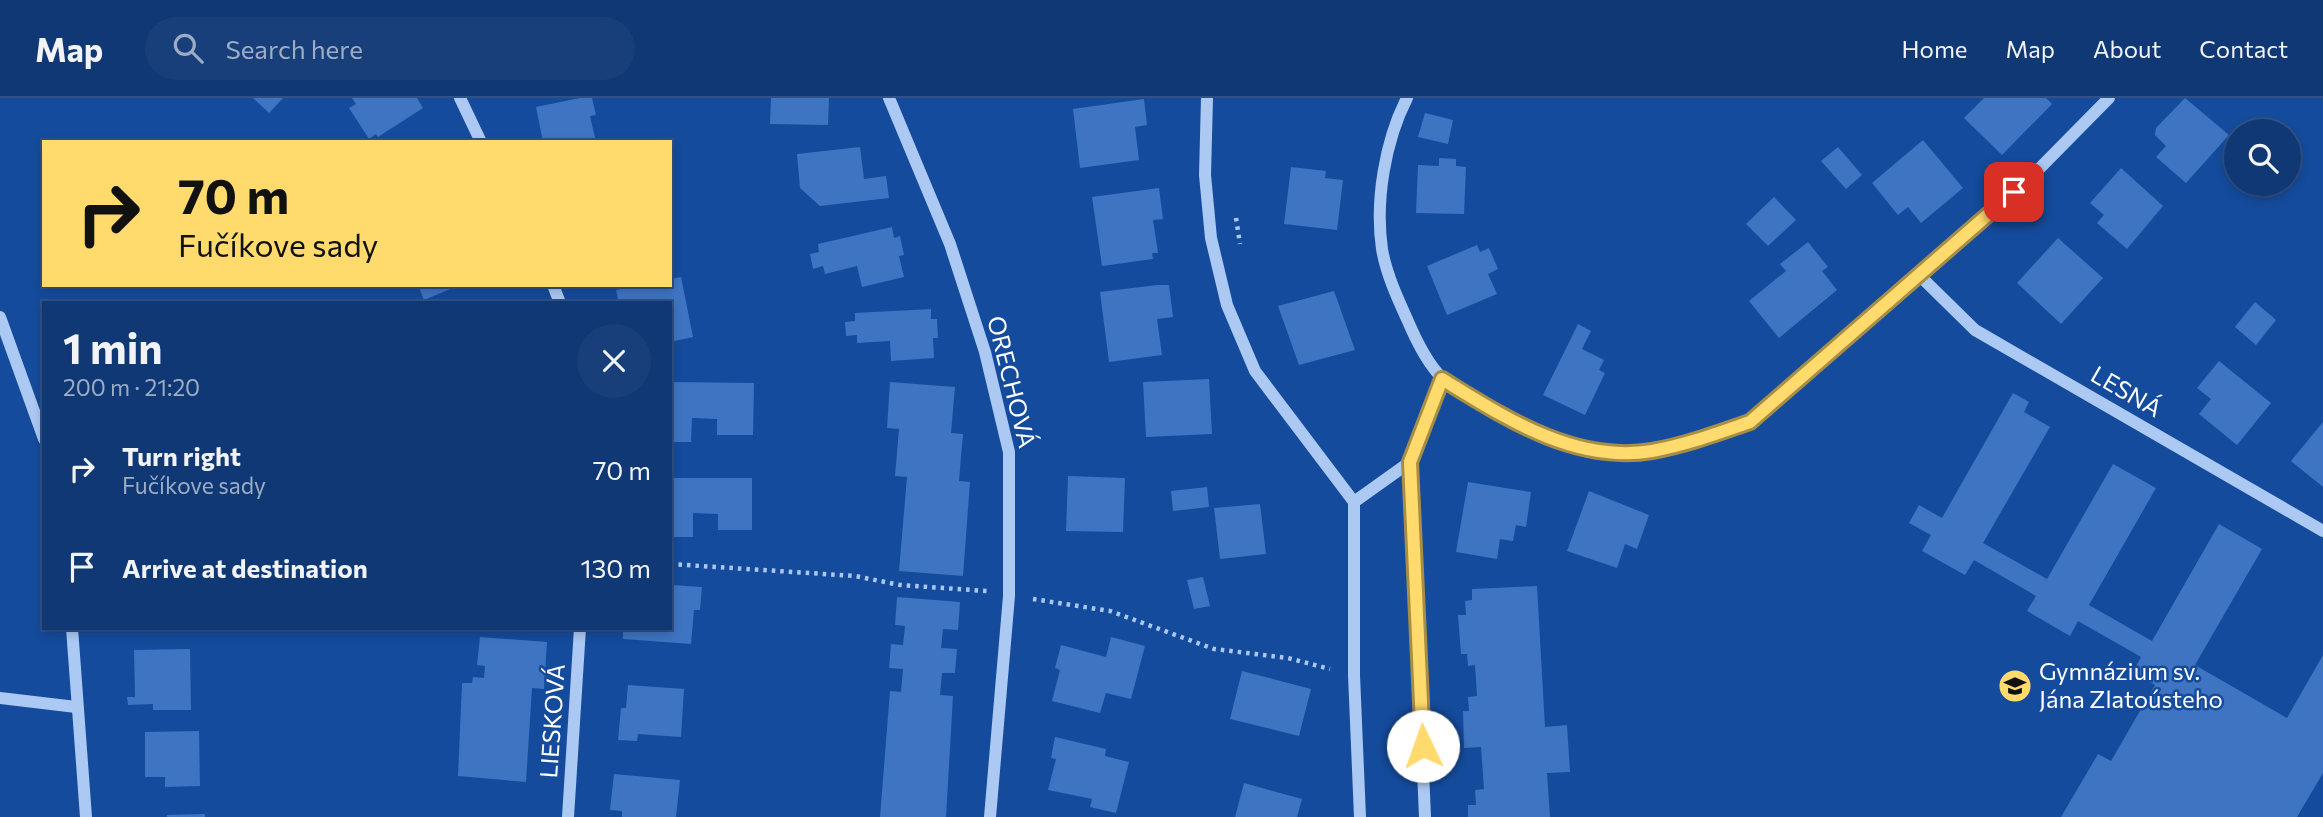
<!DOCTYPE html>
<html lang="en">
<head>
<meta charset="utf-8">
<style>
  body { margin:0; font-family:Commissioner,sans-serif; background:#193f7a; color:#f1f3f6; height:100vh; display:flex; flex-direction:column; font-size:26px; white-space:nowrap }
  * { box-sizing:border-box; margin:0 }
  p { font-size:23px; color:#9cacc5 }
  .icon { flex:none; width:38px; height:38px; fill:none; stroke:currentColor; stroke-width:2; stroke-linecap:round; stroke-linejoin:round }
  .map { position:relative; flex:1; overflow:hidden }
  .side { position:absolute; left:42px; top:203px; width:630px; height:329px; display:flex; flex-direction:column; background:#103875; border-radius:0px; box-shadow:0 4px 10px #0003,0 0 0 2px #305287 }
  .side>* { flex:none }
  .guide { position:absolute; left:42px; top:42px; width:630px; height:147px; border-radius:0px; box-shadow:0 4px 10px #0003,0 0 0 2px #305287; background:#ffda6d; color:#111; overflow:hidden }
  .controls { position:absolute; left:2224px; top:21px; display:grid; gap:14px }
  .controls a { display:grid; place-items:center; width:77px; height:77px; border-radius:50%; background:#103875; box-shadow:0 4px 10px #0003,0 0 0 2px #305287; font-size:35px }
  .pin { position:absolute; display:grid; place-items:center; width:60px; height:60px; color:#fff; margin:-30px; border-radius:14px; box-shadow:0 4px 10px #0006 }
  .me { position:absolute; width:77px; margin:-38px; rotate:357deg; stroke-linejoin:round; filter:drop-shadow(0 0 5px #0008) }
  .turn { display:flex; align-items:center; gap:24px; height:147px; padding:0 21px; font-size:32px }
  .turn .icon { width:91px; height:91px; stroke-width:2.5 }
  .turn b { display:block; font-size:49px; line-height:60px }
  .round { display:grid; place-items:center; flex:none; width:74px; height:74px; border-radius:37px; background:#193f7a }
  .head { display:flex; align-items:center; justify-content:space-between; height:119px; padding:0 21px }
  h1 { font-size:42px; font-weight:700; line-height:52px }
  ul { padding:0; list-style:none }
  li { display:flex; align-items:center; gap:21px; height:98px; padding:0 21px }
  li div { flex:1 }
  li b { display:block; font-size:26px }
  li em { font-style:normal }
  header { display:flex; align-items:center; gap:42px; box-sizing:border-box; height:98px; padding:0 35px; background:#103875; border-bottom:2px solid #305287 }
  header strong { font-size:33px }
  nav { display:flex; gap:38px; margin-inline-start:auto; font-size:24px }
  .search { width:490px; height:63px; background:#193f7a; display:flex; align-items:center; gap:18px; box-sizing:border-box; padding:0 24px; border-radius:38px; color:#9cacc5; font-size:26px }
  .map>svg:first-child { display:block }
</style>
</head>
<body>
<header>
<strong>Map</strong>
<div class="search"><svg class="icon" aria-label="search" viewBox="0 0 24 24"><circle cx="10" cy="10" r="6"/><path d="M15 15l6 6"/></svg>Search here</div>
<nav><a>Home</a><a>Map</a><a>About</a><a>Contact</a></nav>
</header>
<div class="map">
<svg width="2323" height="719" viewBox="0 0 2323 719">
  <rect width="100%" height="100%" fill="#154b9c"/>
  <g fill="#3e74c2">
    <path d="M253,0H283L269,15Z"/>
    <path d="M352,0H417L423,10L378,39L376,36L369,41L349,10L356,6Z"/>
    <path d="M580,0H592L596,17L590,18L596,44H543L536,9Z"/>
    <path d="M771,0H829L828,27L770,26Z"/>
    <path d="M1984,0H2046L2052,6L2002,57L1964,20Z"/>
    <path d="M2185,0L2229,37L2186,85L2156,59L2166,48L2155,37L2156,30Z"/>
    <path d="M1144,1L1147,27L1135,29L1139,62L1080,70L1073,11Z"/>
    <path d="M1425,15L1453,22L1448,46L1418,39Z"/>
    <path d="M1923,42L1963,90L1921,125L1908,109L1898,117L1872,85Z"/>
    <path d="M860,49L864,81L886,78L889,100L820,108L800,90L797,56Z"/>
    <path d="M1838,49L1862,77L1846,91L1821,63Z"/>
    <path d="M1439,60L1456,61V68L1466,69L1464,116L1416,115L1418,67L1439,68Z"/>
    <path d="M1291,69L1326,73L1325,80L1343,82L1337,132L1284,126Z"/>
    <path d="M2121,70L2163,108L2127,151L2097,125L2104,117L2090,105Z"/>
    <path d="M1159,90L1163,121L1153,122L1158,155H1152L1153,161L1102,168L1092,99Z"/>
    <path d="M1774,99L1796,122L1768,148L1746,126Z"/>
    <path d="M892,129L894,140L900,138L904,157L899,158L904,179L862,189L857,168L825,176L823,168L813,171L810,156L819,154L818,146Z"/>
    <path d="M2058,140L2103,180L2061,226L2017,185Z"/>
    <path d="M1808,144L1828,169L1822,173L1837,192L1779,240L1749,203L1786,173L1780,166Z"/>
    <path d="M1477,147L1480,154L1489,150L1498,171L1488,176L1497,196L1447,217L1427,168Z"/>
    <path d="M681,179L693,239L670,244V205H619L616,192L641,187H670V181Z"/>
    <path d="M418,187H460L424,202Z"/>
    <path d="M1157,187H1169L1173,219L1157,221L1162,257L1109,264L1100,194Z"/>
    <path d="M1334,193L1355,252L1299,267L1278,208Z"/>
    <path d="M2255,204L2276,222L2256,247L2235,229Z"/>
    <path d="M931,211V221H937L938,240H933L934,260L891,263L890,243L857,245V237L846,238L845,224L855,223V215Z"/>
    <path d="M1578,226L1591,233L1582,251L1604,262L1599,272L1605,275L1585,317L1543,297Z"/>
    <path d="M2219,263L2271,305L2237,347L2199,316L2211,301L2197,290Z"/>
    <path d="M1209,281L1212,336L1146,339L1143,284Z"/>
    <path d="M670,284L754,285L753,337H717V321L692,320L691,344H670Z"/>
    <path d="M890,284L955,289L951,335L963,336L959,383L970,384L963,478L899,473L907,379L895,378L899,331L887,330Z"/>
    <path d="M2013,295L2029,304L2024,314L2050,329L1983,445L2047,481L2113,366L2156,390L2089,507L2152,543L2219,426L2262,451L2195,567L2287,620L2323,557V675L2297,719H2061L2098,656L2111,663L2155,587L2133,574L2141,559L2078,523L2070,538L2027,513L2036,498L1974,462L1965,477L1922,453L1931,437L1909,425L1919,407L1942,420Z"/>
    <path d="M2323,324V389L2291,363Z"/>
    <path d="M1068,378L1125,380L1123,434L1066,433Z"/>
    <path d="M670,380H752V432H718V416L693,415V439H670Z"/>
    <path d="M1468,384L1531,394L1526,429L1516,427L1513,443L1500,441L1497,461L1456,454Z"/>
    <path d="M1207,389L1209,409L1173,413L1171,393Z"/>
    <path d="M1589,393L1649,417L1637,451L1625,446L1617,470L1567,453Z"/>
    <path d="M1260,406L1266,456L1220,461L1214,410Z"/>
    <path d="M1203,479L1210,508L1194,511L1187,482Z"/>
    <path d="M670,487L702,489L700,512H694L691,546L623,541V530H670Z"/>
    <path d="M1537,488L1545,629L1567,627L1570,674L1547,675L1550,719H1468V707H1476L1475,692L1484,691L1481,649L1464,650L1463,613H1469L1468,599L1477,598L1475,567L1468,568L1467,556H1461L1458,517H1466L1465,503L1472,502V491Z"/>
    <path d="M897,499L960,504L958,532L943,531L941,550L957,551L955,575H942L940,597L953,598L946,719H880L890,593L901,594L903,571L889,570L891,546L903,547L905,528L895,527Z"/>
    <path d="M480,539L547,544L544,591L532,590L526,684L458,678L462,585H472L473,579L484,580L485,568L477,567Z"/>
    <path d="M1111,539L1145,548L1131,601L1106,595L1100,615L1052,603L1060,572L1055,570L1061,547L1106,559Z"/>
    <path d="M190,551L191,612H153V606L128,607L127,599H135L134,552Z"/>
    <path d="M1242,573L1311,591L1299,638L1230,621Z"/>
    <path d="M628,587L684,591L681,639L638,636L637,643L618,642L621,610H626Z"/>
    <path d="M199,633L200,688L165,689V679H145V634Z"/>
    <path d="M1055,639L1106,651L1105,658L1129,664L1116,715L1090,709L1092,701L1048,692L1056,661L1051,660Z"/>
    <path d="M614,676L680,682L676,719H622V713L610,712Z"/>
    <path d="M1244,685L1302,701L1297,719H1235Z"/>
    <path d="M205,716V719H167V717Z"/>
  </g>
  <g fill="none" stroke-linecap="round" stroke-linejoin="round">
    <g stroke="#abc9f3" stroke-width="4.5" stroke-dasharray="3.5 5" stroke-linecap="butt">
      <path d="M1236,120L1240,146"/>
      <path d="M670,466L855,478L900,487L987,493"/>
      <path d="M1033,501L1110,513L1214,551L1288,560L1330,571"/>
    </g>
    <g stroke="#abc9f3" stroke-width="12">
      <path d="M460,0L481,44"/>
      <path d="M889,0L950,146L985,254L1009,354V498L990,719"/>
      <path d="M1207,0L1205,77L1211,140L1227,207L1255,273L1354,404V577L1360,719"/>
      <path d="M1407,0C1385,43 1375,103 1382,151C1386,175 1397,199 1407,221C1415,240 1427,265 1442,280C1449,287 1460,292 1469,297C1509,322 1552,346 1600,353C1651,361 1703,341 1750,324L2033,77L2109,0"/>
      <path d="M1919,177L1975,232L2323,433"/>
      <path d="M553,187L560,205"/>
      <path d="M0,219L44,341"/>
      <path d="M1354,404L1410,364"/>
      <path d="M72,530L86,719"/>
      <path d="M0,600L76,609"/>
      <path d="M568,719L580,530"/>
      <path d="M1425,719L1410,364L1442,281"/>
    </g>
  </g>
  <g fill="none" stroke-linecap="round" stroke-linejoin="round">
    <defs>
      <path id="route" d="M1423,648L1410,364L1442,281C1504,319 1574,366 1652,353C1686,347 1718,335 1750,324L2014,94"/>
    </defs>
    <use href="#route" stroke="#a68e47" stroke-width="18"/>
    <use href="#route" stroke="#ffda6d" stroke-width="12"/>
  </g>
  <defs>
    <symbol id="school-disc" viewBox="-11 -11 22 22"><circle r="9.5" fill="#ffda6d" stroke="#154b9c"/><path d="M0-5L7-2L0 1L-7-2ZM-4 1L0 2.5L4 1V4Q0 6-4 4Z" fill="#111"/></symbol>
  </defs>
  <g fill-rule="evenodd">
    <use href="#school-disc" x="1996" y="569" width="38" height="38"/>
  </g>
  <g text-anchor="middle" stroke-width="5" stroke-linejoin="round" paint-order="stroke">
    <g font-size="24" fill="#fff" stroke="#154b9c">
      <text transform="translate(1011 284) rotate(76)" y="8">ORECHOVÁ</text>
      <text transform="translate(2126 294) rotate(30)" y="8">LESNÁ</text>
      <text transform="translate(553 623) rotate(-86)" y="8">LIESKOVÁ</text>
    </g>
    <g font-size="24" fill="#fff" stroke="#154b9c" text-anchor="start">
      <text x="2039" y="582">Gymnázium sv.<tspan x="2039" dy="28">Jána Zlatoústeho</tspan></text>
    </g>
  </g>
</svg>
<div class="controls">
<a><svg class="icon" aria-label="search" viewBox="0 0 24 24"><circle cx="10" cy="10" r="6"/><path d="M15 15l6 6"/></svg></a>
</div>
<div class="pin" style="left:2014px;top:94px;background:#d93025"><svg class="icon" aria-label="arrive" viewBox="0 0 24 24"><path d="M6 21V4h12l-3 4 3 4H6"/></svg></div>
<svg class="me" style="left:1423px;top:648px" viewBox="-20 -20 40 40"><circle r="19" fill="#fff"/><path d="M0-13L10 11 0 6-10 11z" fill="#ffda6d"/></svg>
<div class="guide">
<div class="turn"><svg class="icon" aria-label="right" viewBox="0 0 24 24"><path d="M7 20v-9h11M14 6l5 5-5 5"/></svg><div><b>70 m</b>Fučíkove sady</div></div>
</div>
<section class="side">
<div class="head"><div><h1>1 min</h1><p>200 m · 21:20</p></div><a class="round"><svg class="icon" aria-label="close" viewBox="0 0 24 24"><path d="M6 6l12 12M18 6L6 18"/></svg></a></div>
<ul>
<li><svg class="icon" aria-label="right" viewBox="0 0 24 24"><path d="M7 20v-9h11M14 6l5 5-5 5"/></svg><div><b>Turn right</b><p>Fučíkove sady</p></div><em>70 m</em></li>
<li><svg class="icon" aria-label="arrive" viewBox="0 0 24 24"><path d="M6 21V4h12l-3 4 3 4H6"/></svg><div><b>Arrive at destination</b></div><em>130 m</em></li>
</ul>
</section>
</div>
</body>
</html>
